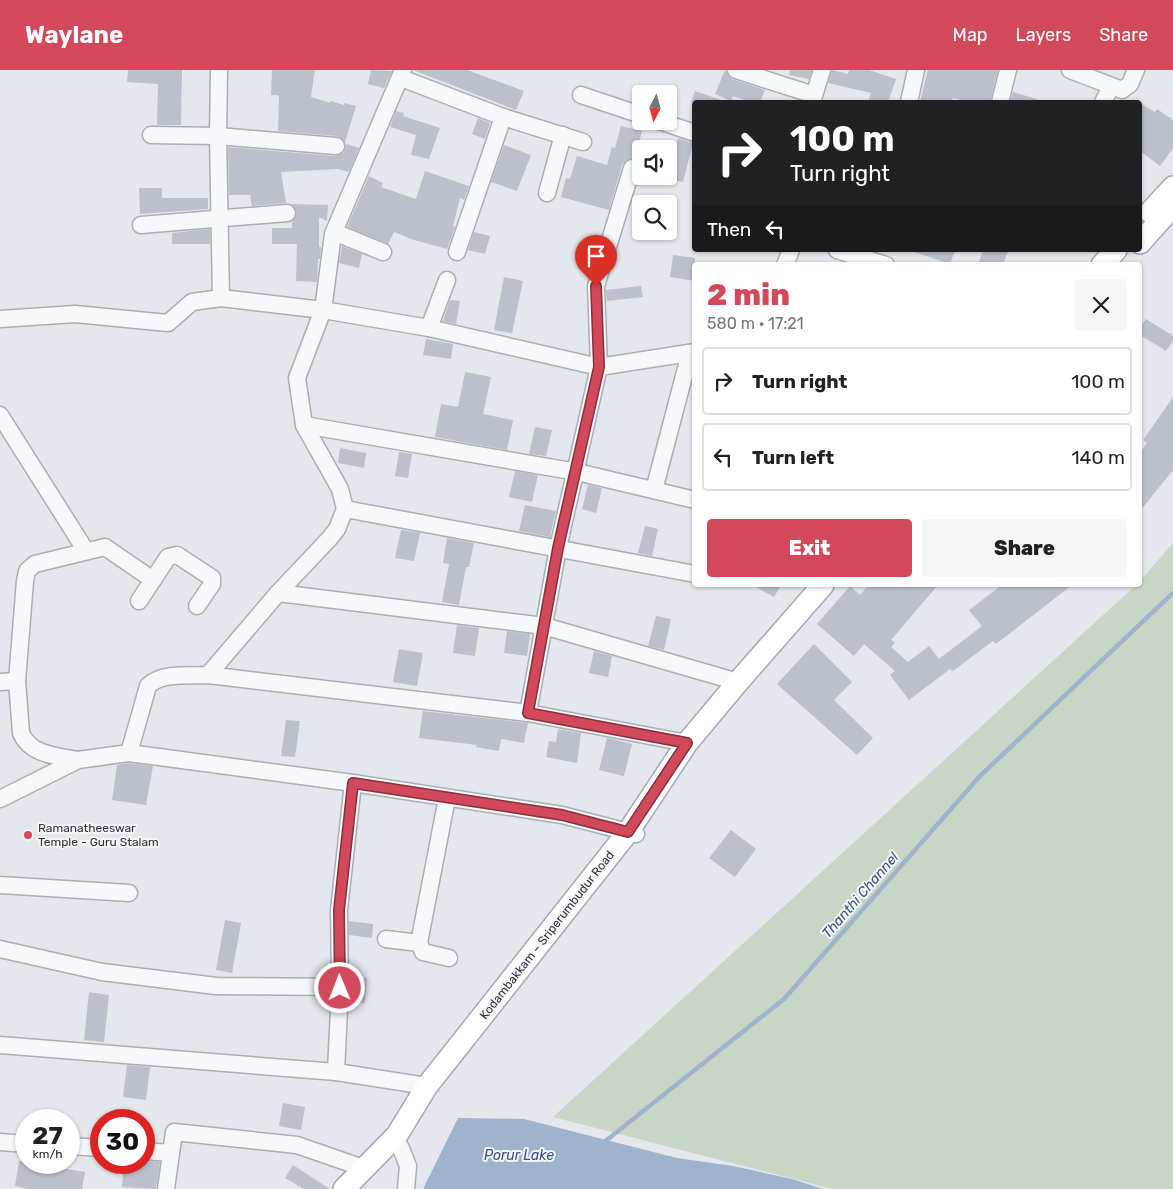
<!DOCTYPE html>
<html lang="en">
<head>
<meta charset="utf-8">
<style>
  body { margin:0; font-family:Rubik,sans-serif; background:#f6f6f6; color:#222; height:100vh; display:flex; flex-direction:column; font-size:19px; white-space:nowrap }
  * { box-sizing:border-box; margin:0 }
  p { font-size:16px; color:#767676 }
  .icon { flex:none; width:28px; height:28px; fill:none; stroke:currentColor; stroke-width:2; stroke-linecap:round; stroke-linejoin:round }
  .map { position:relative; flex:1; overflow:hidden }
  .drawer { position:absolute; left:692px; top:192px; width:450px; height:325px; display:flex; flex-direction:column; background:#fff; border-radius:5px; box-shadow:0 1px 4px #0004 }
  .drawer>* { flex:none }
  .guide { position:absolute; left:692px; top:30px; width:450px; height:152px; border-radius:5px; box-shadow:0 1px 4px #0004; background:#202124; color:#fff; overflow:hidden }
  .needle { width:32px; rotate:186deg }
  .buttons { position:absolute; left:632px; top:15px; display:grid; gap:10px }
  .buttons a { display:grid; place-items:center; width:45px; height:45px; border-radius:5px; background:#fff; box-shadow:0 1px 4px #0004; font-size:25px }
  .speed { position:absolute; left:15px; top:1039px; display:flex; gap:10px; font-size:25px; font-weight:700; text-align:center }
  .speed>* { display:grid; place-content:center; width:65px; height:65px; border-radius:50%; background:#fff; box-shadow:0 1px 4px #0004; line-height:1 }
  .speed small { font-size:12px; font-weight:400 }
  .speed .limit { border:8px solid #d22; background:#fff; color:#111 }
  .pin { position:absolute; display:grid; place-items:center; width:42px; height:42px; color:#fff; margin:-51px -21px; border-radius:50% 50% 50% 0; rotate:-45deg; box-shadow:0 0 5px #0007 }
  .pin .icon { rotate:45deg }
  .me { position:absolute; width:55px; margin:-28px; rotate:359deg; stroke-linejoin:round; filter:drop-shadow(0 0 4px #0008) }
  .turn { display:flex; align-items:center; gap:18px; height:105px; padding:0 15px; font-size:22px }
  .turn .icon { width:65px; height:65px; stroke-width:2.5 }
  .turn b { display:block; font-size:35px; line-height:42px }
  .then { display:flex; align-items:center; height:48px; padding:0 15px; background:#0003; gap:10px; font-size:19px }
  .round { display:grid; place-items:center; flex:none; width:52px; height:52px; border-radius:5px; background:#f6f6f6 }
  .overview { display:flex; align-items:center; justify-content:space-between; height:85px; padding:0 15px }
  h1 { font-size:30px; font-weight:800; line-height:38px; color:#d1495b }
  .button { display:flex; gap:10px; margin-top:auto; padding:10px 15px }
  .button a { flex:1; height:58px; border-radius:5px; background:#d1495b; color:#fff; font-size:20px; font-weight:800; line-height:58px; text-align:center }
  .button a+a { background:#f6f6f6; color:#222 }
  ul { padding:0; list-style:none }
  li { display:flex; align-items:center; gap:15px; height:68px; margin:0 10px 8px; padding:0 5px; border:2px solid #e0e0e0; border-radius:5px }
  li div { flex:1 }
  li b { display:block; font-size:19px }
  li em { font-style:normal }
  header { display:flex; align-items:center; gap:30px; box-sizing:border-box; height:70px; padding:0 25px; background:#d1495b; color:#fff }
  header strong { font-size:24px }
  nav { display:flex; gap:28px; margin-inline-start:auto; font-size:18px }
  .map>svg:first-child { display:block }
</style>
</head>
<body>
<header>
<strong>Waylane</strong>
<nav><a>Map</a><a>Layers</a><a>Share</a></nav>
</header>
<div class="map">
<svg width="1173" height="1119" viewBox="0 0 1173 1119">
  <rect width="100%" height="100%" fill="#e4e7ec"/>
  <path fill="#c9d6c5" d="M1173,473V1119H833L553,1047L1136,515H1140V511Z"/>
  <path fill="#9fb4cc" d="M458,1048L524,1049L677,1088L733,1096L792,1109L823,1119H423Z"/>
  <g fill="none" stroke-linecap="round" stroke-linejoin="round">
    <path stroke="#9fb4cc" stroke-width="4.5" d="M603,1073L784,929L980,706L1173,523"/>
  </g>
  <g fill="#bbc0ca">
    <path d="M128,0H182L181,55H157L158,14L127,12Z"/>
    <path d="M272,0H315L311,27L330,33V31L344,35V33L356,36L345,72L337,66L278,61L279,25H271Z"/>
    <path d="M371,0L392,1L384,18L368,14Z"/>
    <path d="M413,0H467L524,21L516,40Z"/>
    <path d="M725,0L732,9L765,20L760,32H750L733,26L731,31L715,24Z"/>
    <path d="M790,0H812L809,9L789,5Z"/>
    <path d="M832,0L848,4L849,0H869L896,9L888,32H868L871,23L828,13Z"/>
    <path d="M928,0H998L990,32H969L953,28L951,32H920Z"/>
    <path d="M695,21L724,31V32H691Z"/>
    <path d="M1013,22L1037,29V32H1010Z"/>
    <path d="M1140,33L1155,42L1157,39L1173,50V78L1160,96L1140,81Z"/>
    <path d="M396,41L404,43L403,46L440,58L429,89L411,85L416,65L390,57Z"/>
    <path d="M478,48L490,53L485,69L472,64Z"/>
    <path d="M621,56L642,61L635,88L626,90L622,95L609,140L561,127L566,108L570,109L577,86L607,95L612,77L615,78Z"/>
    <path d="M678,68L693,73L683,112L669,109Z"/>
    <path d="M346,74L359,78L349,102L338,99L281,102L286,133L252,136L250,125H229L228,77L335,86L344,82Z"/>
    <path d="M504,75L531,85L517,121L491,112Z"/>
    <path d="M425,101L469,116L464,130L460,128L453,156L455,157L447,179L414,170L394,162L388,174L347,157L369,106L383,113L381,117L416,129Z"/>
    <path d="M139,118H162V128H208V139L140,144Z"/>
    <path d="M292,134L328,135L327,151L319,147V177H321L320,189H318L317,212L296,211L297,174H272V158H292V152L297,143Z"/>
    <path d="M210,159V174H172V163Z"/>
    <path d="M474,162L490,166L485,184L468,180Z"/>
    <path d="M342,176L362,184L359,198L339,193Z"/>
    <path d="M914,180H955L950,194L914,182Z"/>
    <path d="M983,180L1008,182L1003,195H978Z"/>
    <path d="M673,185L695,188V211L670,207Z"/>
    <path d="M504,207L523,211L512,263L494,260Z"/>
    <path d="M641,216L643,227L607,231L606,220Z"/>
    <path d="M450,230L460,231L456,254L443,251Z"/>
    <path d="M1146,249L1173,266V271L1166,281L1140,265V258Z"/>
    <path d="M426,269L453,274L451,289L423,285Z"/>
    <path d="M465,302L491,307L483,344L513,350L507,380L435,367L441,334L458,337Z"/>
    <path d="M1173,327V400L1140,441V383L1147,373L1143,370Z"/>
    <path d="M535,357L552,360L546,386L529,384Z"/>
    <path d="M340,378L366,383L364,398L338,393Z"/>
    <path d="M399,382L412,384L408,408L395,406Z"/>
    <path d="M515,401L538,405L532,432L509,427Z"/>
    <path d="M588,415L602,418L596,443L582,439Z"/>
    <path d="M525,435L556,441L550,467L519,461Z"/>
    <path d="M645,456L658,459L652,486L638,483Z"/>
    <path d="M401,460L420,463L414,491L395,488Z"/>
    <path d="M447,468L474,473L469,497H466L459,535L442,532L449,494L443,493Z"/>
    <path d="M752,515H781L774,527Z"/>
    <path d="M869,515H938L891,570L895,573L891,577L908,592L929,576L939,589L982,556L969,540L1002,515H1072L996,574L993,571L953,601L950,599L909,630L890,605L895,601L864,574L854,586L817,554L850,516L860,525Z"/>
    <path d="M656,546L671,549L664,580L648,576Z"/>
    <path d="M457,555L479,558L475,586L453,583Z"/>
    <path d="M507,561L530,564L527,586L504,583Z"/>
    <path d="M814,574L852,612L834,630L873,668L857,685L777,614Z"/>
    <path d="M399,579L423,583L417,616L393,612Z"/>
    <path d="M594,581L612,586L608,607L589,603Z"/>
    <path d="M423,641L528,653L524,673L501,669L499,681L476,677L477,675L419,668Z"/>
    <path d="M286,650L300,651L295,687L281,686Z"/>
    <path d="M558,659L581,663L577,693L546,687L549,671L556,672Z"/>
    <path d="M607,668L632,674L624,706L599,700Z"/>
    <path d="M129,693L153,696L146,735L112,730L117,695Z"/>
    <path d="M731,760L756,779L735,807L709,788Z"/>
    <path d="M225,850L241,853L232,903L216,900Z"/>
    <path d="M349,851L373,854L372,868L349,865Z"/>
    <path d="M350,907L367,908L365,933L349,932Z"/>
    <path d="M89,922L109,925L104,972L84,970Z"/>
    <path d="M127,995L150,997L146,1030L123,1027Z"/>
    <path d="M283,1033L305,1037L301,1060L279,1056Z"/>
    <path d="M19,1091L85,1102L82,1119H29L15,1116Z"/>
    <path d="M144,1091L160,1092L156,1119L122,1117L124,1092Z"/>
    <path d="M293,1095L330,1119H304L285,1108Z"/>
  </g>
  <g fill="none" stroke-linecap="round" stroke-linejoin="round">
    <defs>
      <g id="minor">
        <path d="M219,0L218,66L221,228"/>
        <path d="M736,0L814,25"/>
        <path d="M1070,0L1122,20L1130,14L1136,0"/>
        <path d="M401,8L503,47L583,72"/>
        <path d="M581,25L641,45"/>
        <path d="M812,32L822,0"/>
        <path d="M909,32L916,0"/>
        <path d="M1000,32L1008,0"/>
        <path d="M1103,32L1111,17"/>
        <path d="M659,51L695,63"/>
        <path d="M151,65L218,66L336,76"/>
        <path d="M547,123L563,65"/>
        <path d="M141,155L287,143"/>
        <path d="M334,162L383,182"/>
        <path d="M837,180L886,195"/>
        <path d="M457,182L503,47"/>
        <path d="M785,195L791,180"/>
        <path d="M0,249L75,244L168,253L192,232L221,228L323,240L429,258L599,297L695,282"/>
        <path d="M429,258L447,210"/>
        <path d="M0,345L86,481"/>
        <path d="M304,355L577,402L695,430"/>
        <path d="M654,420L690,283"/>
        <path d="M345,439L695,504"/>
        <path d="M278,523L544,556L738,612"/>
        <path d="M139,531L168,487L177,485L212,508V514L197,536"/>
        <path d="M208,605L278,523L329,469L337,459L345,439L340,419L304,355L297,308L323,240L333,164L403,0"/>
        <path d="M17,611L25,511L27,501L35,494L105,477L153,510"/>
        <path d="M0,612L17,611L21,663C30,685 57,686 78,690"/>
        <path d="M528,643L558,478L599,297L596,216L632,98"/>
        <path d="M129,683L148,616C162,602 189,606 208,605L528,643L687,673"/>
        <path d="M447,728L419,873L423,882L449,888"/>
        <path d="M0,729L78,690L129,683L353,713L562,745L636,764"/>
        <path d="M0,815L129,823"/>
        <path d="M386,869L419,873"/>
        <path d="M0,879L102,902L216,916L340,917L336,1002"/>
        <path d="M340,917L339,840L353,713"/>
        <path d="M0,975L336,1002L427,1016"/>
        <path d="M0,1072L26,1074"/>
        <path d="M69,1076L101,1078"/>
        <path d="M400,1076L408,1096L406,1119"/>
        <path d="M144,1081L171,1083"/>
        <path d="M166,1119L174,1062L297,1075L366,1099"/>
      </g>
      <g id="major">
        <path d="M1150,142L1173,117"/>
        <path d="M1140,173L1173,136"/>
        <path d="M1102,195L1116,180"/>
        <path d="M344,1119L397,1065L427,1016L628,762L687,673L738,612L823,515"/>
      </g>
    </defs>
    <use href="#minor" stroke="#a9aeb7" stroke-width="19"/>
    <use href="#major" stroke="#a3abb8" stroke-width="24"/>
    <use href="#minor" stroke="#f7f8fa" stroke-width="16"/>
    <use href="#major" stroke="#fff" stroke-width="21"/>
  </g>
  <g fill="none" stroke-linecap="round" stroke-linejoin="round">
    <defs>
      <path id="route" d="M340,918L339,840L353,713L562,745L628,762L687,673L528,643L558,478L599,297L596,216"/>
    </defs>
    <use href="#route" stroke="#882f3b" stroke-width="12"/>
    <use href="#route" stroke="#d1495b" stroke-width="9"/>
  </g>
  <circle fill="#d1495b" stroke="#f4f6f9" stroke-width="2" cx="28" cy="765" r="5"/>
  <g text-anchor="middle" stroke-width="4" stroke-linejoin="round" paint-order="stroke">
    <g font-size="12" fill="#2b3445" stroke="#f4f6f9" text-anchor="start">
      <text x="38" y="762">Ramanatheeswar<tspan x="38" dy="14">Temple - Guru Stalam</tspan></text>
    </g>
    <g font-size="12" fill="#2b3445" stroke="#f4f6f9">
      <text transform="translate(547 865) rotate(-52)" y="4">Kodambakkam – Sriperumbudur Road</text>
    </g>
    <g font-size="14" font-style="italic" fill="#34527a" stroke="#f4f6f9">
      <text transform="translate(860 825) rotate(-49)" y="5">Thanthi Channel</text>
      <text x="519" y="1090">Porur Lake</text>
    </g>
  </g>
</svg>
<div class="buttons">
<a><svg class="needle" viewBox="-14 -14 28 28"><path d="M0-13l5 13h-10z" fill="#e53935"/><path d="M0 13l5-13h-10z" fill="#767676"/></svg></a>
<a><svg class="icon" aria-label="sound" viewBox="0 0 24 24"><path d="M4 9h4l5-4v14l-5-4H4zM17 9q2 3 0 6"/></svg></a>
<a><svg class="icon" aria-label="search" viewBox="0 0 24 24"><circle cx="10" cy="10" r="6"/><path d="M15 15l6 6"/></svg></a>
</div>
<div class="speed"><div>27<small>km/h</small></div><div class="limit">30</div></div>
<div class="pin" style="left:596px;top:216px;background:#d93025"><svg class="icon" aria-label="arrive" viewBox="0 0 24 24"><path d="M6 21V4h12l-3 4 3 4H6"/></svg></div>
<svg class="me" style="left:340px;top:918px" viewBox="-20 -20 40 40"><circle r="17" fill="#d1495b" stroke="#fff" stroke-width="3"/><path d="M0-11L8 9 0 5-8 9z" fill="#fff"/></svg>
<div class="guide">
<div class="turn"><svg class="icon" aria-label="right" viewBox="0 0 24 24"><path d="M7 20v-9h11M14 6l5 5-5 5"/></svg><div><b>100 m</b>Turn right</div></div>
<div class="then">Then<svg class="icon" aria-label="left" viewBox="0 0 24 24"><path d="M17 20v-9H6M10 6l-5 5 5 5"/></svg></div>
</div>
<section class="drawer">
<div class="overview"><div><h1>2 min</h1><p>580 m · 17:21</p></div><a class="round"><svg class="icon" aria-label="close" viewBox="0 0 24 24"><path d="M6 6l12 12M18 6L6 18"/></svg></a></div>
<ul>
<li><svg class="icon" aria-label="right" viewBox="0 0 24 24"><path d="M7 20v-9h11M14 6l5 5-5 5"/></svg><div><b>Turn right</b></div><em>100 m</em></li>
<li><svg class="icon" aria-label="left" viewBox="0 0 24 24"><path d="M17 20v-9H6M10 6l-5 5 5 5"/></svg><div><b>Turn left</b></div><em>140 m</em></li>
</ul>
<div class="button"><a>Exit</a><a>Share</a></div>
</section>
</div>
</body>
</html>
